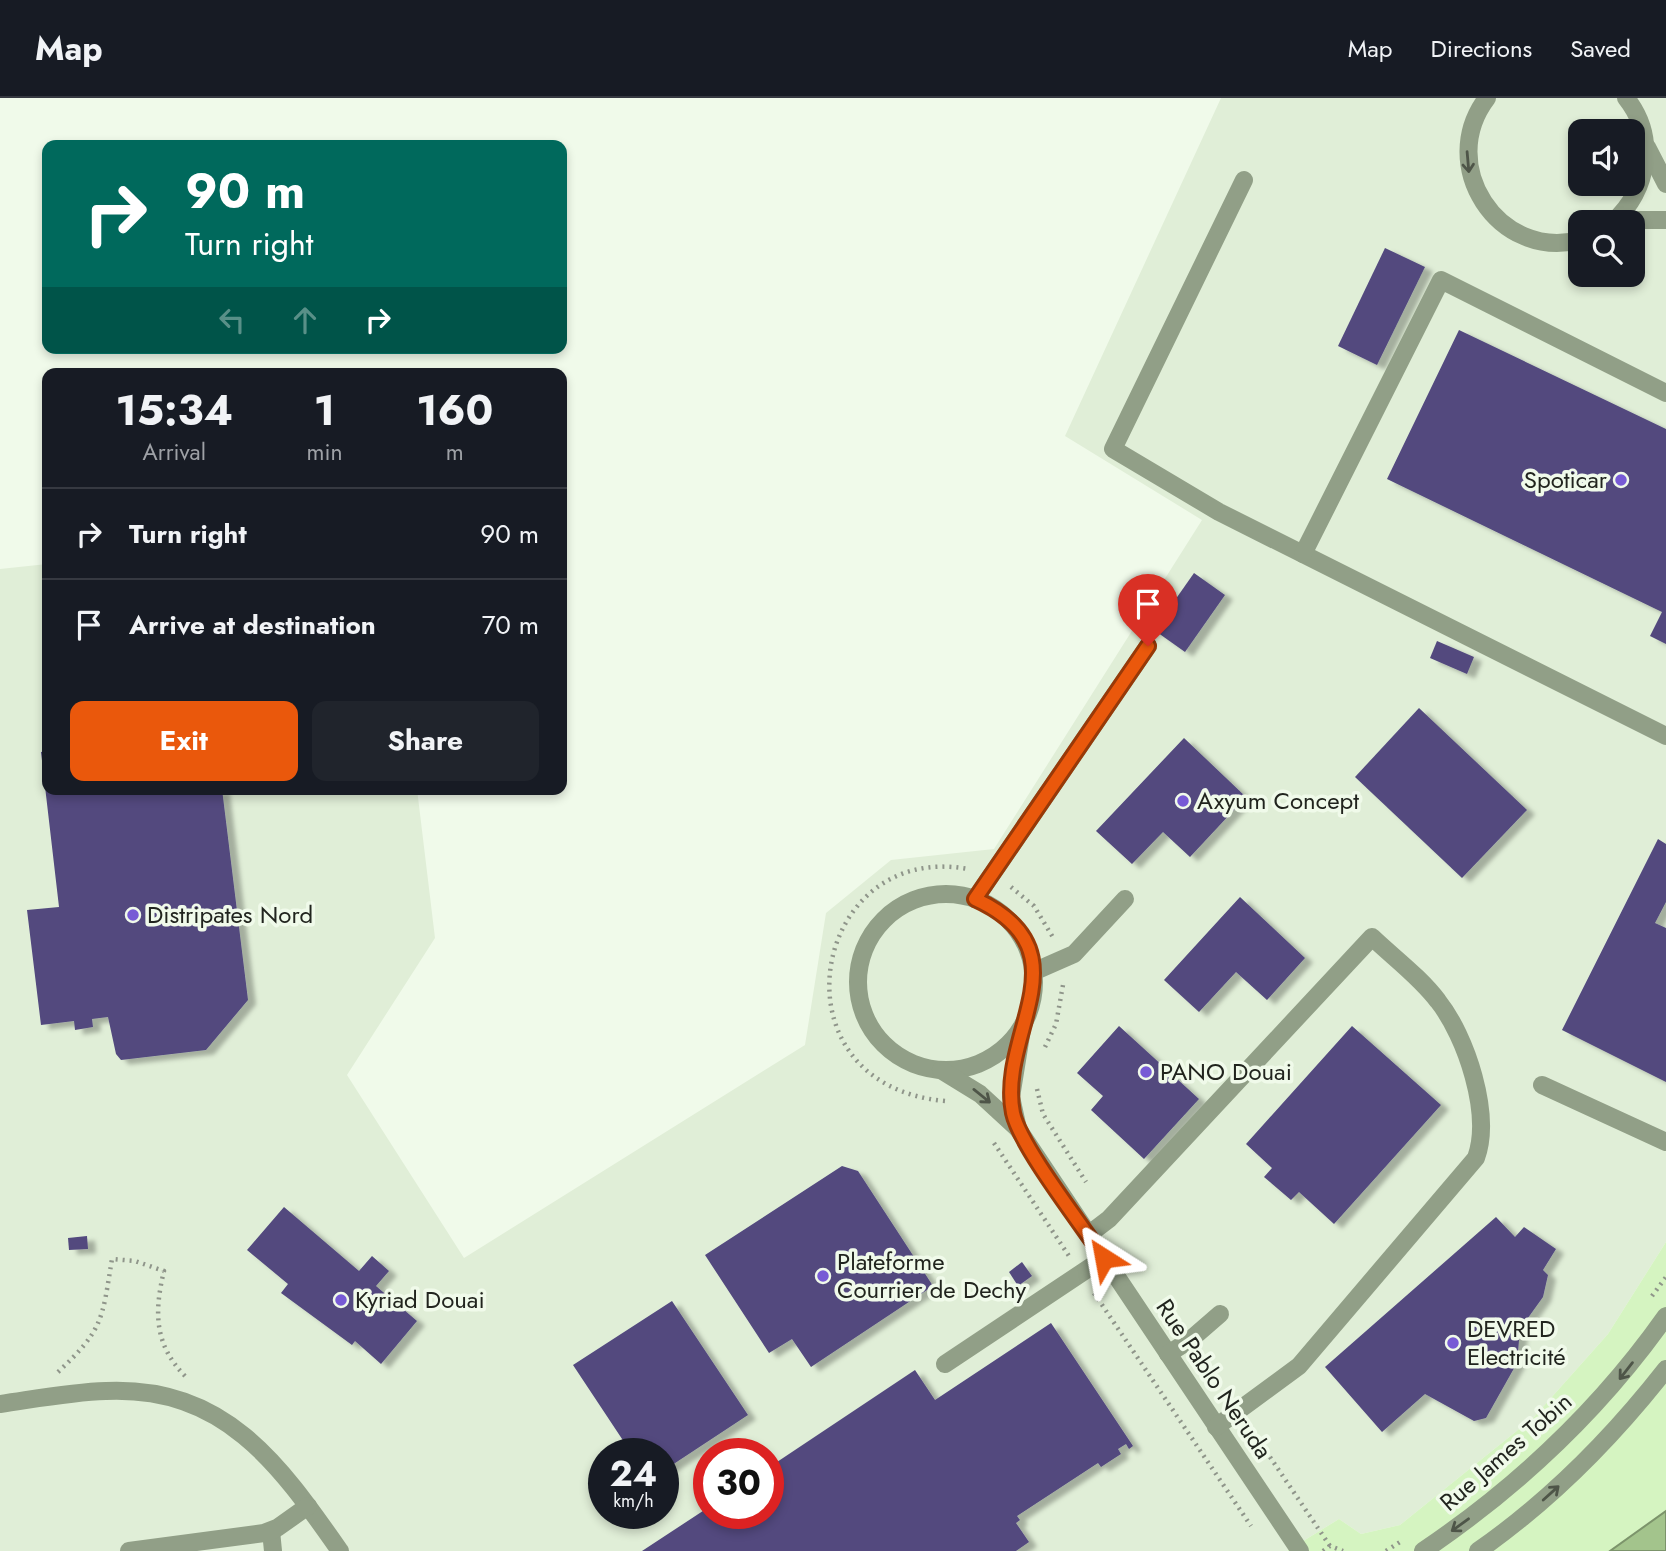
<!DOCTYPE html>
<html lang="en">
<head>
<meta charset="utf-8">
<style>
  body { margin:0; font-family:Jost,sans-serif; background:#20242c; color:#f1f3f6; height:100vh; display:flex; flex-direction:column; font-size:26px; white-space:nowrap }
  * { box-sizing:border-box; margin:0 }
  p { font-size:23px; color:#9ea1a6 }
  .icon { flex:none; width:38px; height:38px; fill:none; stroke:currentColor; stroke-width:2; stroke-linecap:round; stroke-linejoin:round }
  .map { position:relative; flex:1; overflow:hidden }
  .drawer { position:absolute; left:42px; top:270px; width:525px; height:427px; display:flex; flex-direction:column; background:#171b24; border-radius:14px; box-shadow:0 4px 10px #0003 }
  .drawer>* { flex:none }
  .hud { position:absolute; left:42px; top:42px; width:525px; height:214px; border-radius:14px; box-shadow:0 4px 10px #0003; background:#00695c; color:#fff; overflow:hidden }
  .tools { position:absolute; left:1568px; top:21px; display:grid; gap:14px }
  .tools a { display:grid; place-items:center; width:77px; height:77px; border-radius:14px; background:#171b24; box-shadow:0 4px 10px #0003; font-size:35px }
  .speed { position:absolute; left:588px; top:1340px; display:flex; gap:14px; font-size:35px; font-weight:700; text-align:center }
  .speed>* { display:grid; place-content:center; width:91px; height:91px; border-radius:50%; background:#171b24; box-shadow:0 4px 10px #0003; line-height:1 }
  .speed small { font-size:18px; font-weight:400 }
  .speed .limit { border:10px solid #d22; background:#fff; color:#111 }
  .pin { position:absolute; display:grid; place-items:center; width:60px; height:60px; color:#fff; margin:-72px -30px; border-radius:50% 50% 50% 0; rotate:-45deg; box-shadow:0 0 7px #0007 }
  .pin .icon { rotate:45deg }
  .me { position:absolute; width:77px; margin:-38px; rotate:326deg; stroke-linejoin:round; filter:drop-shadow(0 0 5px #0008) }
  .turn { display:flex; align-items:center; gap:24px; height:147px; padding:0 28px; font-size:32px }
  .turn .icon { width:91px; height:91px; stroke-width:2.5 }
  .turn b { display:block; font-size:49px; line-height:60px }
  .lanes { display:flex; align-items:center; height:66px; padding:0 28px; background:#0003; justify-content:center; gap:35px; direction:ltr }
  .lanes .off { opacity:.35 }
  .eta { display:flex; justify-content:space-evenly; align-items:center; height:119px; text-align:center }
  .eta b { font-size:42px; font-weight:700; line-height:49px }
  .primary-button { display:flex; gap:14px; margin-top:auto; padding:14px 28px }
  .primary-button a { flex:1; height:80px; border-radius:14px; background:#ea580c; color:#fff; font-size:28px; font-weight:700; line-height:80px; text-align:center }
  .primary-button a+a { background:#20242c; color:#f1f3f6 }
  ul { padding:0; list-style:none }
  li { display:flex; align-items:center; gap:21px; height:91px; padding:0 28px; border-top:2px solid #363941 }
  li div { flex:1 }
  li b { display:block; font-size:26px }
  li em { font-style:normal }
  header { display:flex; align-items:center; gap:42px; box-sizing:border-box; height:98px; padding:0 35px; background:#171b24; border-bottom:2px solid #363941 }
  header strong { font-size:33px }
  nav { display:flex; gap:38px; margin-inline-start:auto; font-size:24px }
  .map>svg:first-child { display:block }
</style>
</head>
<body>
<header>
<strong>Map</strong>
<nav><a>Map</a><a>Directions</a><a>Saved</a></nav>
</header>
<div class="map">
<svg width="1666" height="1453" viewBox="0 0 1666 1453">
  <defs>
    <filter id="shadow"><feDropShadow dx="8" dy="4.5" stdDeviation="2" flood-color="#0004"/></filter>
  </defs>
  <rect width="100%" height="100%" fill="#f0faea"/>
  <path fill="#e0eed7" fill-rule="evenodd" d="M1221,0H1666V1144L1608,1236L1534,1319L1400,1427L1361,1436L1339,1421L1287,1453H0V471L47,466V691H417L435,840L347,977L464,1160L805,947L826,815L891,762L994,751L1202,422L1065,338ZM1580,33H1633V86H1580ZM1580,124H1633V177H1580ZM604,1356H663V1416H604ZM709,1356H768V1416H709Z"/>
  <path fill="#d5f4c1" d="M1666,1144V1453H1287L1339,1421L1361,1436L1400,1427L1534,1319L1608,1236Z"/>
  <path fill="#a3c48c" stroke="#7c946b" stroke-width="2" d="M1666,1413V1453H1610Z"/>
  <g fill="#52497e" filter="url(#shadow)">
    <path d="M1385,150L1425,169L1377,267L1338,248Z"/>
    <path d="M1459,232L1666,331V546L1650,538L1662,514L1387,381Z"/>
    <path d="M1194,475L1225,497L1185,554L1154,532Z"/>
    <path d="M1437,543L1474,559L1467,576L1430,560Z"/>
    <path d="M1419,610L1527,712L1462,780L1355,679Z"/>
    <path d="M1184,640L1246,699L1190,759L1163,734L1132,766L1096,733Z"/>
    <path d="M47,653V691H222L248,902L206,952L121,962L116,956L108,919L92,921L93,929L75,932L74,923L41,927L27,812L59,809L41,654Z"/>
    <path d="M1658,741L1666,746V804L1655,825L1666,830V984L1562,932Z"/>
    <path d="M1240,799L1305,860L1267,902L1236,874L1199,914L1164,882Z"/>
    <path d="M1119,928L1199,1001L1144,1061L1091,1012L1103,998L1077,975Z"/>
    <path d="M1352,928L1441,1007L1334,1126L1299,1094L1291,1102L1264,1079L1272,1070L1246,1046Z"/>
    <path d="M842,1068L858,1073L933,1188L811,1269L792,1241L769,1255L705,1157Z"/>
    <path d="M284,1109L359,1173L372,1158L389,1173L376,1188L417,1223L381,1266L355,1243L352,1247L281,1195L288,1186L247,1152Z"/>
    <path d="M1496,1119L1515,1139L1524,1129L1556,1151L1543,1172L1548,1177L1543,1199L1520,1231L1517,1265L1486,1320L1474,1323L1425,1296L1382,1334L1325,1269Z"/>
    <path d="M87,1138L88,1151L69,1152L68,1140Z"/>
    <path d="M1022,1164L1032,1178L1018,1188L1009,1174Z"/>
    <path d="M672,1203L748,1317L663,1373V1356H632L573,1267Z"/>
    <path d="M1051,1225L1133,1348L1129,1351L1126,1346L1118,1351L1121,1356L1101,1369L1098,1365L1017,1418L1020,1422L1016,1425L1029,1444L1016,1453H642L709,1409V1416H768V1370L915,1272L935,1302Z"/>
  </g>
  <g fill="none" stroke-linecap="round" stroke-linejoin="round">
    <g stroke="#8f958a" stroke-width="4.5" stroke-dasharray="2 5" stroke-linecap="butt">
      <path d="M1011,789L1034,808L1054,841"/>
      <path d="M1045,949L1056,926L1063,887"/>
      <path d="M1037,991L1043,1016L1086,1084"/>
      <path d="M945,1003C767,987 810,742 968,771"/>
      <path d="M994,1045L1069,1158"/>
      <path d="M1094,1195L1251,1428"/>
      <path d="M1652,1198L1666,1179"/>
      <path d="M58,1274C104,1231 102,1221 112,1161L135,1163L164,1173C154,1214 154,1247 186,1279"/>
      <path d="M1270,1359L1330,1448"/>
      <path d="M1323,1453L1330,1448L1343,1453"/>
      <path d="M1386,1453L1400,1444"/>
    </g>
    <g stroke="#919f87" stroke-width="18">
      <path d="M1487,0C1436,67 1498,163 1580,142"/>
      <path d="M1647,49L1666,86"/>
      <path d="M1244,82L1113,351L1219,414L1666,638"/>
      <path d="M1616,122H1666"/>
      <path d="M1613,124C1649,91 1657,39 1626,0"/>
      <path d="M1303,456L1441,182L1666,295"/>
      <circle cx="946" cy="884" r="88"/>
      <path d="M975,801L1148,548"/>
      <path d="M1033,874L1074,856L1125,801"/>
      <path d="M941,972L980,996L1018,1031L1300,1453"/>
      <path d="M1542,987L1666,1044"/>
      <path d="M1018,1031L1011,999L1022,931"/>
      <path d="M1088,1137L1109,1121L1372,839C1394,860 1420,879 1438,903C1466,938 1492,1016 1476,1060L1299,1268L1216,1329"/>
      <path d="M1168,1256L1190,1242L1220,1216"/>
      <path d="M945,1266L1104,1160"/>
      <path d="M0,1306C35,1301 71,1294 106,1293C225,1288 279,1366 340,1453"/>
      <path d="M271,1433L273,1453"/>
      <path d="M129,1453L264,1435L277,1430L308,1408"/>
      <path d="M1423,1453C1519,1388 1599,1313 1666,1218"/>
      <path d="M1478,1453C1551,1402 1612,1340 1666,1271"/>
    </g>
  </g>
  <defs><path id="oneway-shaft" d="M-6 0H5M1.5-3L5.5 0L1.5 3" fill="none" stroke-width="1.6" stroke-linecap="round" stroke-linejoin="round" transform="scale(1.75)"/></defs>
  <g stroke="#4e5548">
    <use href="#oneway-shaft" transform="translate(1468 64) rotate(85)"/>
    <use href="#oneway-shaft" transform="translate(982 998) rotate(39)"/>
    <use href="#oneway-shaft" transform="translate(1626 1273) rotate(128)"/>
    <use href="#oneway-shaft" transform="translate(1551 1395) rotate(-42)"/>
    <use href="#oneway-shaft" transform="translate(1460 1427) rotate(144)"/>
  </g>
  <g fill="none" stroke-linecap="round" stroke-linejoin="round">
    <defs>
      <path id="route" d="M1104,1160C1082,1127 1020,1048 1013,1015C997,935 1089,853 975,801L1148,548"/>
    </defs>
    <use href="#route" stroke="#983908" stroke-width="18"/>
    <use href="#route" stroke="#ea580c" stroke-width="12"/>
  </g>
  <g fill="#775ad5" stroke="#f0faea" stroke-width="2.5">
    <circle cx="1621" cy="382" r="7"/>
    <circle cx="1183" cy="703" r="7"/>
    <circle cx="133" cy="817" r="7"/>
    <circle cx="1146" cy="974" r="7"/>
    <circle cx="823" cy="1178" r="7"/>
    <circle cx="341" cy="1202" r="7"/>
    <circle cx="1453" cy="1245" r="7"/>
  </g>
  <g text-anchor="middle" stroke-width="7" stroke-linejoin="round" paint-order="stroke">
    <g font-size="24" fill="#21241e" stroke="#f0faea" text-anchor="start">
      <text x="1607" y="390" text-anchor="end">Spoticar</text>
      <text x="1197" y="711">Axyum Concept</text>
      <text x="147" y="825">Distripates Nord</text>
      <text x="1160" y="982">PANO Douai</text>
      <text x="837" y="1172">Plateforme<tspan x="837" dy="28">Courrier de Dechy</tspan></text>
      <text x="355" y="1210">Kyriad Douai</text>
      <text x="1467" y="1239">DEVRED<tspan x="1467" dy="28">Electricité</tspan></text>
    </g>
    <g font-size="24" fill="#21241e" stroke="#f0faea">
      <text transform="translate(1214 1281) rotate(56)" y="8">Rue Pablo Neruda</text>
      <text transform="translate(1506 1354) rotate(-41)" y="8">Rue James Tobin</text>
    </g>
  </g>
</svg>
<div class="tools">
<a><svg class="icon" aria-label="sound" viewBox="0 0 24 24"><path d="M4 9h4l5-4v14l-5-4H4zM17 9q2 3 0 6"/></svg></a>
<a><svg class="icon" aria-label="search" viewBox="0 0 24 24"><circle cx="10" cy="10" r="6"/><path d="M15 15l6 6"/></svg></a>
</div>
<div class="speed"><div>24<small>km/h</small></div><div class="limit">30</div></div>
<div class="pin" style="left:1148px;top:548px;background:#d93025"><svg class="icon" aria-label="arrive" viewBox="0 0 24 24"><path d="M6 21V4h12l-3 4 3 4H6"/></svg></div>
<svg class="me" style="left:1104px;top:1160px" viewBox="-20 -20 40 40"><path d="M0-17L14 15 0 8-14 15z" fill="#ea580c" stroke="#fff" stroke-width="4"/></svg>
<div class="hud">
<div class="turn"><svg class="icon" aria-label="right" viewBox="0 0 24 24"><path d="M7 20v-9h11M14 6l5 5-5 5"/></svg><div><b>90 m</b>Turn right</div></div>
<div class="lanes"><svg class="icon off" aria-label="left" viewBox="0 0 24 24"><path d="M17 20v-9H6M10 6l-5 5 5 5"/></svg><svg class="icon off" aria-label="ahead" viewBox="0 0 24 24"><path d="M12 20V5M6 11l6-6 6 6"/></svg><svg class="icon" aria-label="right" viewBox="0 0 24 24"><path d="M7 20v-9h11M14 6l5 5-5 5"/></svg></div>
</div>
<section class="drawer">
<div class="eta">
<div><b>15:34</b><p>Arrival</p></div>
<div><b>1</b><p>min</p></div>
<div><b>160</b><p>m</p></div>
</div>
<ul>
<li><svg class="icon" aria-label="right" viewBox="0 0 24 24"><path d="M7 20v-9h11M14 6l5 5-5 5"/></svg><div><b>Turn right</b></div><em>90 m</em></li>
<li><svg class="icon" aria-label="arrive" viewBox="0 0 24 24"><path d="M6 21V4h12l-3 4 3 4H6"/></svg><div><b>Arrive at destination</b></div><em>70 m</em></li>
</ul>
<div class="primary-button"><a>Exit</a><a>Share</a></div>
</section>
</div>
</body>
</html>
